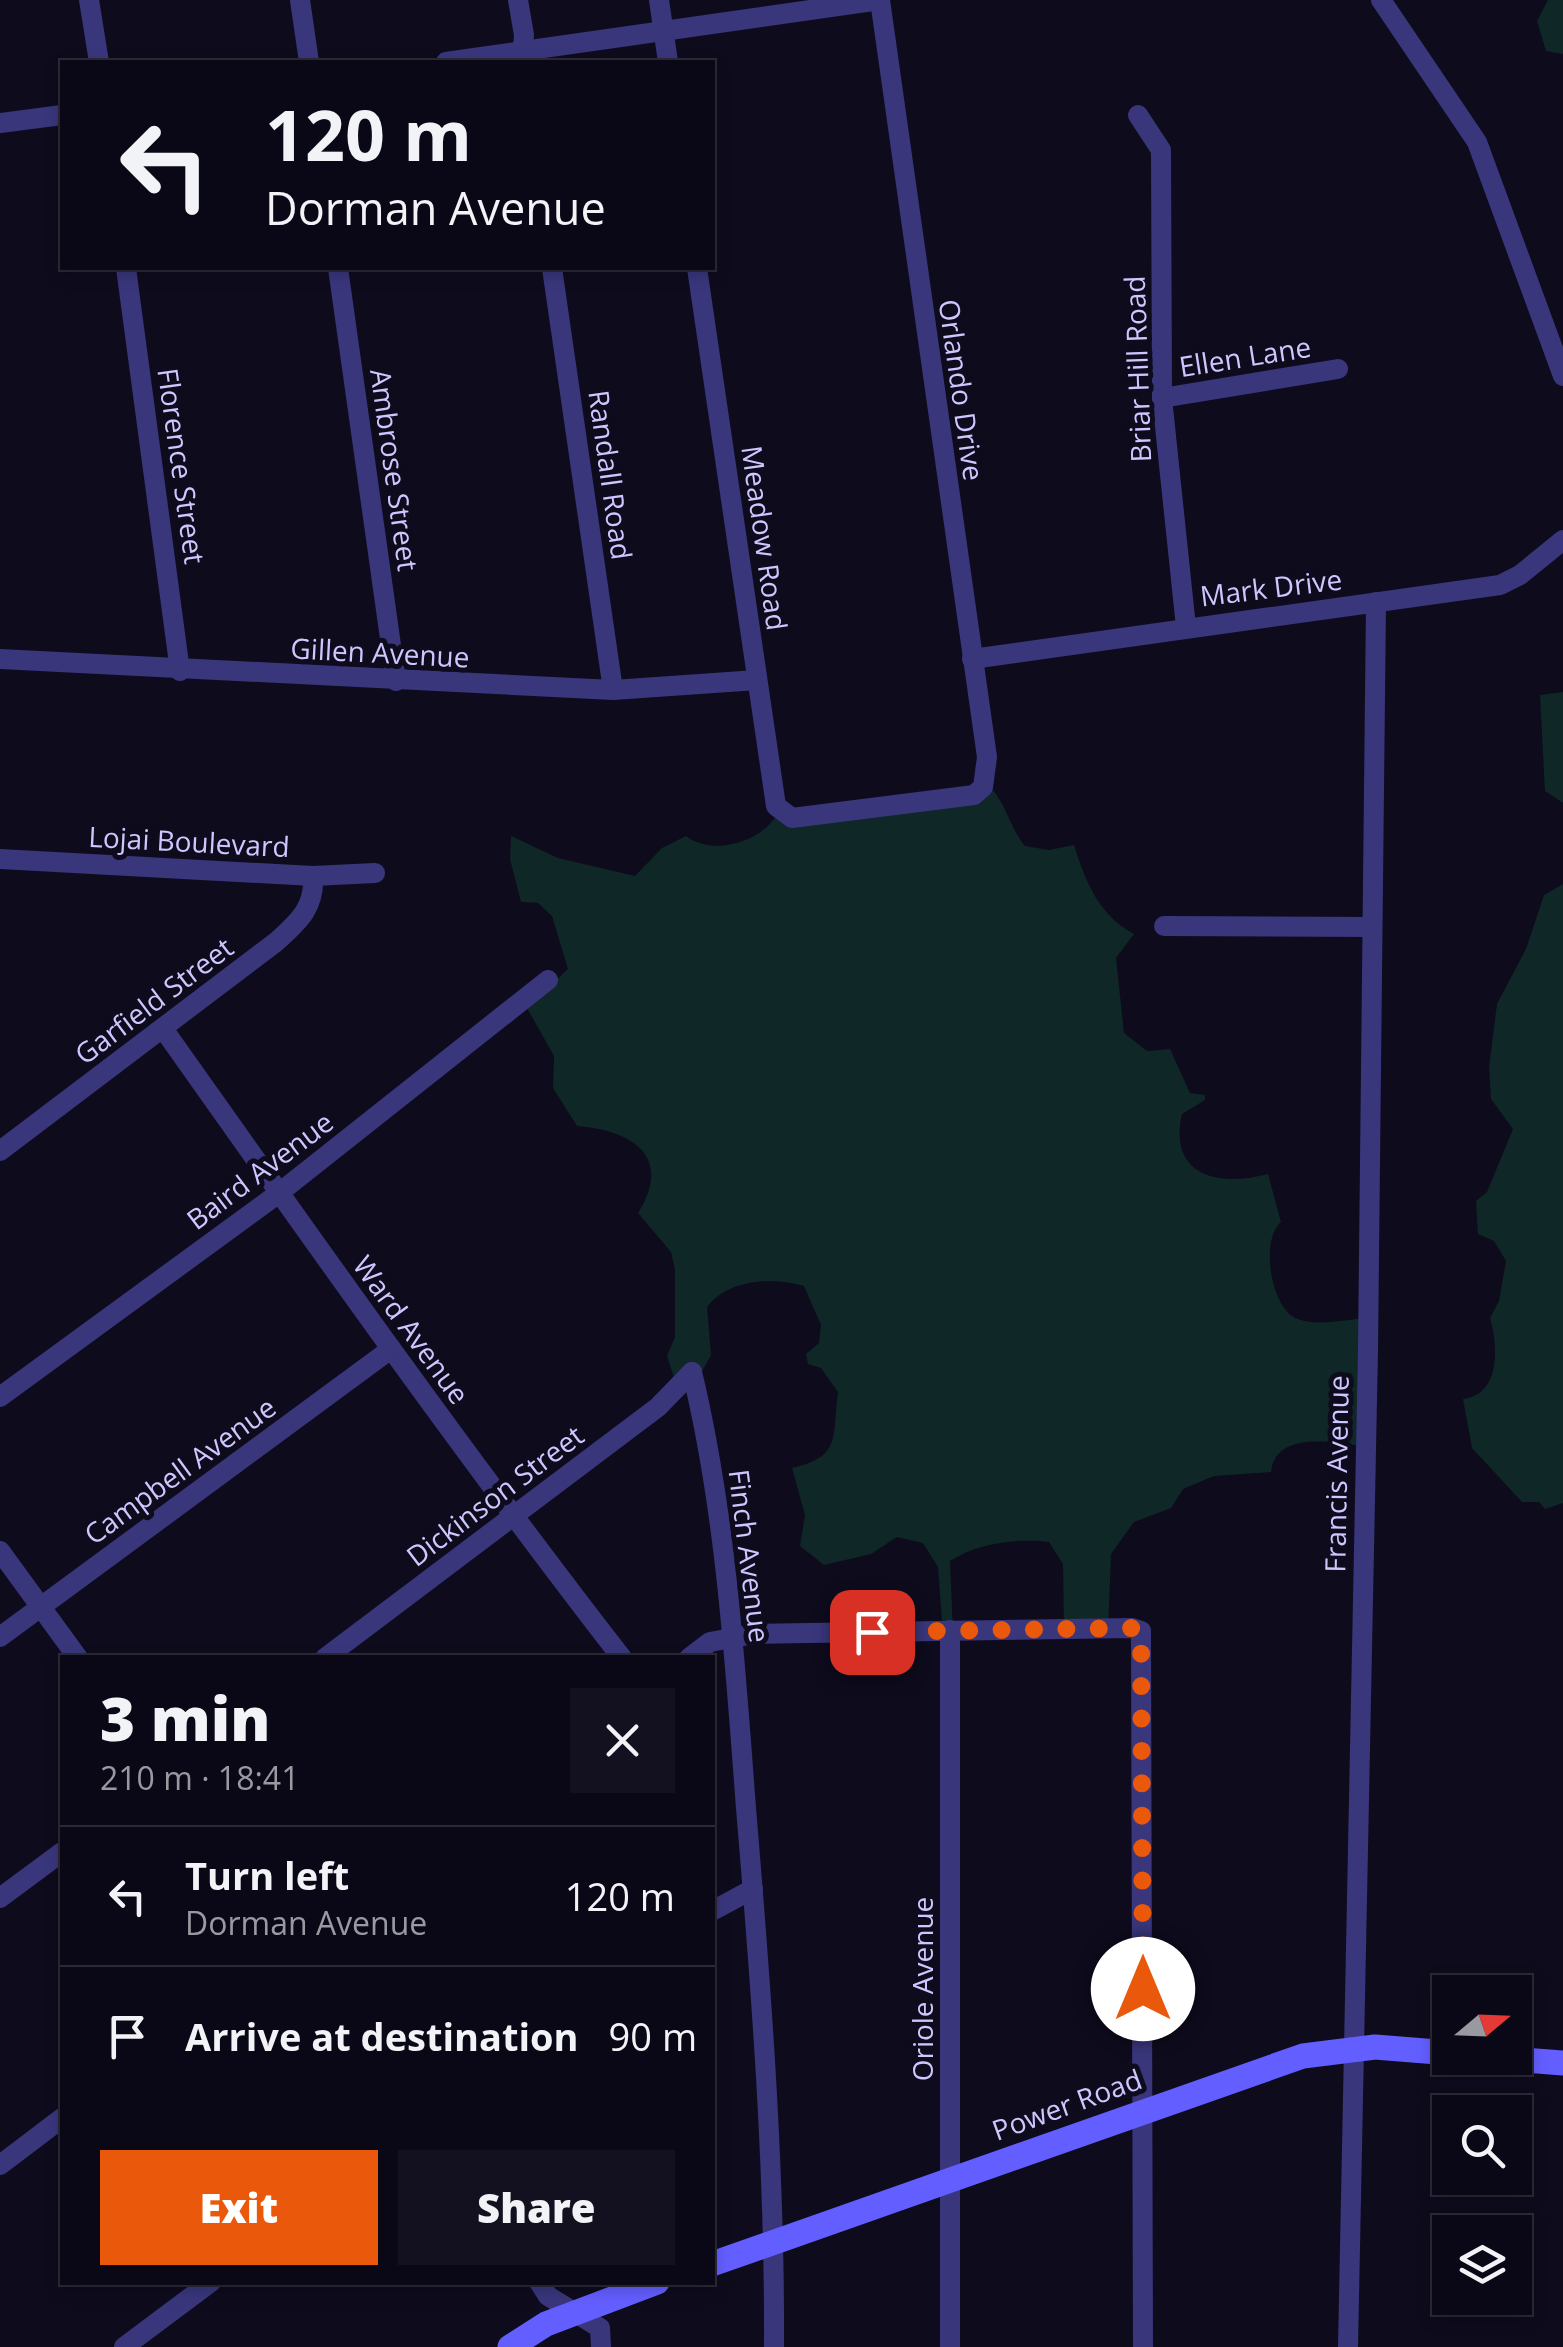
<!DOCTYPE html>
<html lang="en">
<head>
<meta charset="utf-8">
<style>
  body { margin:0; font-family:"Open Sans",sans-serif; background:#13111f; color:#f1f3f6; height:100vh; display:flex; flex-direction:column; font-size:38px; white-space:nowrap }
  * { box-sizing:border-box; margin:0 }
  p { font-size:32px; color:#999aa1 }
  .icon { flex:none; width:55px; height:55px; fill:none; stroke:currentColor; stroke-width:2; stroke-linecap:round; stroke-linejoin:round }
  .map { position:relative; flex:1; overflow:hidden }
  .side { position:absolute; left:60px; top:1655px; width:655px; height:630px; display:flex; flex-direction:column; background:#0a0816; border-radius:0px; box-shadow:0 5px 15px #0003,0 0 0 2px #2a2935 }
  .side>* { flex:none }
  .banner { position:absolute; left:60px; top:60px; width:655px; height:210px; border-radius:0px; box-shadow:0 5px 15px #0003,0 0 0 2px #2a2935; background:#0a0816; color:#f1f3f6; overflow:hidden }
  .needle { width:65px; rotate:71deg }
  .fabs { position:absolute; left:1432px; top:1975px; display:grid; gap:20px }
  .fabs a { display:grid; place-items:center; width:100px; height:100px; border-radius:0px; background:#0a0816; box-shadow:0 5px 15px #0003,0 0 0 2px #2a2935; font-size:50px }
  .pin { position:absolute; display:grid; place-items:center; width:85px; height:85px; color:#fff; margin:-42px; border-radius:20px; box-shadow:0 5px 15px #0006 }
  .me { position:absolute; width:110px; margin:-55px; rotate:0deg; stroke-linejoin:round; filter:drop-shadow(0 0 8px #0008) }
  .turn { display:flex; align-items:center; gap:35px; height:210px; padding:0 40px; font-size:45px }
  .turn .icon { width:130px; height:130px; stroke-width:2.5 }
  .turn b { display:block; font-size:70px; line-height:85px }
  .round { display:grid; place-items:center; flex:none; width:105px; height:105px; border-radius:0px; background:#13111f }
  .overview { display:flex; align-items:center; justify-content:space-between; height:170px; padding:0 40px }
  h1 { font-size:60px; font-weight:800; line-height:75px }
  .cta { display:flex; gap:20px; margin-top:auto; padding:20px 40px }
  .cta a { flex:1; height:115px; border-radius:0px; background:#ea580c; color:#fff; font-size:40px; font-weight:800; line-height:115px; text-align:center }
  .cta a+a { background:#13111f; color:#f1f3f6 }
  ul { padding:0; list-style:none }
  li { display:flex; align-items:center; gap:30px; height:140px; padding:0 40px; border-top:2px solid #2a2935 }
  li div { flex:1 }
  li b { display:block; font-size:38px }
  li em { font-style:normal }
  .map>svg:first-child { display:block }
</style>
</head>
<body>
<div class="map">
<svg width="1563" height="2347" viewBox="0 0 1563 2347">
  <rect width="100%" height="100%" fill="#0e0b1d"/>
  <g fill="#0f2726">
    <path d="M1548,0H1563V54L1546,51L1537,21Z"/>
    <path d="M1563,692V803L1545,791L1540,695Z"/>
    <path d="M986,784C1004,796 1010,829 1025,846L1049,850L1074,845C1086,883 1099,915 1134,934L1116,958L1124,1033L1147,1051L1170,1049L1190,1093L1205,1095V1100L1182,1114C1168,1177 1219,1187 1268,1174L1281,1222C1260,1241 1271,1301 1292,1316C1310,1328 1344,1320 1364,1318L1360,1446C1331,1442 1276,1431 1271,1472L1214,1476L1183,1489L1171,1508L1134,1522L1111,1554L1108,1631L1064,1630L1063,1564L1049,1542C1017,1538 978,1543 950,1561L953,1633H943L938,1567L923,1543L897,1537L871,1554L824,1565L800,1546L805,1515L792,1468C842,1457 832,1437 838,1392L821,1368L808,1364L806,1354L819,1343L821,1325L804,1286C773,1277 729,1279 707,1307L711,1355L691,1392L680,1395L667,1356L675,1337V1270L671,1252L638,1213C674,1156 631,1130 577,1126L553,1088L554,1056L527,1008L568,969L552,916L538,903L521,902L510,859L511,836L558,858L635,876L662,848L686,836C713,857 762,842 777,814Z"/>
    <path d="M1563,884V1503L1545,1509L1539,1502H1522L1472,1448L1463,1399C1501,1395 1498,1345 1490,1318L1499,1301L1506,1261L1494,1241L1478,1234L1476,1201L1487,1192L1513,1129L1491,1099L1489,1067L1497,1004L1526,949L1544,895Z"/>
  </g>
  <g fill="none" stroke-linecap="round" stroke-linejoin="round">
    <g stroke="#39367c" stroke-width="20">
      <path d="M89,0L99,62"/>
      <path d="M300,0L309,62"/>
      <path d="M518,0L524,35L522,61"/>
      <path d="M659,0L668,62"/>
      <path d="M1381,0L1477,142L1563,376"/>
      <path d="M446,62L880,0"/>
      <path d="M1138,115L1161,150L1162,398L1186,627"/>
      <path d="M0,123L62,115"/>
      <path d="M126,268L180,671"/>
      <path d="M338,268L396,681"/>
      <path d="M552,268L613,690"/>
      <path d="M697,268L776,806L792,818L974,795L983,787L987,757L880,0"/>
      <path d="M1162,398L1338,369"/>
      <path d="M0,659L613,690L757,680"/>
      <path d="M972,659L1500,585L1520,575L1563,540"/>
      <path d="M0,859L313,876L375,873"/>
      <path d="M1164,926L1372,927"/>
      <path d="M164,1030C314,1242 463,1453 622,1658"/>
      <path d="M0,1151L276,942C298,922 315,908 313,876"/>
      <path d="M692,1372C726,1513 735,1664 746,1808C761,1987 775,2168 774,2347"/>
      <path d="M0,1397L279,1193L548,980"/>
      <path d="M0,1551L78,1658"/>
      <path d="M0,1637L391,1349"/>
      <path d="M325,1658L658,1407L692,1372"/>
      <path d="M689,1658L710,1642L754,1634L1132,1628L1141,1631L1143,2347"/>
      <path d="M0,1898L62,1852"/>
      <path d="M712,1911L753,1889"/>
      <path d="M0,2165L62,2118"/>
      <path d="M539,2282L548,2296L600,2328L601,2347"/>
      <path d="M124,2347L211,2282"/>
      <path d="M950,2347V1630"/>
      <path d="M1348,2347L1368,1350L1376,602"/>
    </g>
    <g stroke="#635eff" stroke-width="25">
      <path d="M1498,2058L1563,2063"/>
      <path d="M712,2264L1303,2056L1375,2047L1450,2053"/>
      <path d="M510,2347L546,2324L657,2282"/>
    </g>
  </g>
  <g fill="none" stroke-linecap="round" stroke-linejoin="round">
    <path stroke="#ea580c" stroke-width="18" stroke-dasharray="0 32.4" d="M872,1632L1132,1628L1141,1632L1143,1989"/>
  </g>
  <g text-anchor="middle" stroke-width="10" stroke-linejoin="round" paint-order="stroke">
    <g font-size="28" fill="#cec7ff" stroke="#0e0b1d">
      <text transform="translate(1245 357) rotate(-9)" y="10">Ellen Lane</text>
      <text transform="translate(1138 369) rotate(-92)" y="10">Briar Hill Road</text>
      <text transform="translate(961 390) rotate(82)" y="10">Orlando Drive</text>
      <text transform="translate(181 466) rotate(82)" y="10">Florence Street</text>
      <text transform="translate(394 470) rotate(82)" y="10">Ambrose Street</text>
      <text transform="translate(610 475) rotate(82)" y="10">Randall Road</text>
      <text transform="translate(764 538) rotate(82)" y="10">Meadow Road</text>
      <text transform="translate(1271 588) rotate(-7)" y="10">Mark Drive</text>
      <text transform="translate(380 653) rotate(3)" y="10">Gillen Avenue</text>
      <text transform="translate(189 842) rotate(3)" y="10">Lojai Boulevard</text>
      <text transform="translate(154 1001) rotate(-37)" y="10">Garfield Street</text>
      <text transform="translate(260 1171) rotate(-37)" y="10">Baird Avenue</text>
      <text transform="translate(411 1330) rotate(54)" y="10">Ward Avenue</text>
      <text transform="translate(180 1471) rotate(-36)" y="10">Campbell Avenue</text>
      <text transform="translate(1337 1474) rotate(-89)" y="10">Francis Avenue</text>
      <text transform="translate(495 1496) rotate(-37)" y="10">Dickinson Street</text>
      <text transform="translate(749 1556) rotate(83)" y="10">Finch Avenue</text>
      <text transform="translate(923 1989) rotate(-90)" y="10">Oriole Avenue</text>
      <text transform="translate(1067 2105) rotate(-20)" y="10">Power Road</text>
    </g>
  </g>
</svg>
<div class="fabs">
<a><svg class="needle" viewBox="-14 -14 28 28"><path d="M0-13l5 13h-10z" fill="#e53935"/><path d="M0 13l5-13h-10z" fill="#999aa1"/></svg></a>
<a><svg class="icon" aria-label="search" viewBox="0 0 24 24"><circle cx="10" cy="10" r="6"/><path d="M15 15l6 6"/></svg></a>
<a><svg class="icon" aria-label="layers" viewBox="0 0 24 24"><path d="M12 4l9 5-9 5-9-5zM3 14l9 5 9-5"/></svg></a>
</div>
<div class="pin" style="left:872px;top:1632px;background:#d93025"><svg class="icon" aria-label="arrive" viewBox="0 0 24 24"><path d="M6 21V4h12l-3 4 3 4H6"/></svg></div>
<svg class="me" style="left:1143px;top:1989px" viewBox="-20 -20 40 40"><circle r="19" fill="#fff"/><path d="M0-13L10 11 0 6-10 11z" fill="#ea580c"/></svg>
<div class="banner">
<div class="turn"><svg class="icon" aria-label="left" viewBox="0 0 24 24"><path d="M17 20v-9H6M10 6l-5 5 5 5"/></svg><div><b>120 m</b>Dorman Avenue</div></div>
</div>
<section class="side">
<div class="overview"><div><h1>3 min</h1><p>210 m · 18:41</p></div><a class="round"><svg class="icon" aria-label="close" viewBox="0 0 24 24"><path d="M6 6l12 12M18 6L6 18"/></svg></a></div>
<ul>
<li><svg class="icon" aria-label="left" viewBox="0 0 24 24"><path d="M17 20v-9H6M10 6l-5 5 5 5"/></svg><div><b>Turn left</b><p>Dorman Avenue</p></div><em>120 m</em></li>
<li><svg class="icon" aria-label="arrive" viewBox="0 0 24 24"><path d="M6 21V4h12l-3 4 3 4H6"/></svg><div><b>Arrive at destination</b></div><em>90 m</em></li>
</ul>
<div class="cta"><a>Exit</a><a>Share</a></div>
</section>
</div>
</body>
</html>
